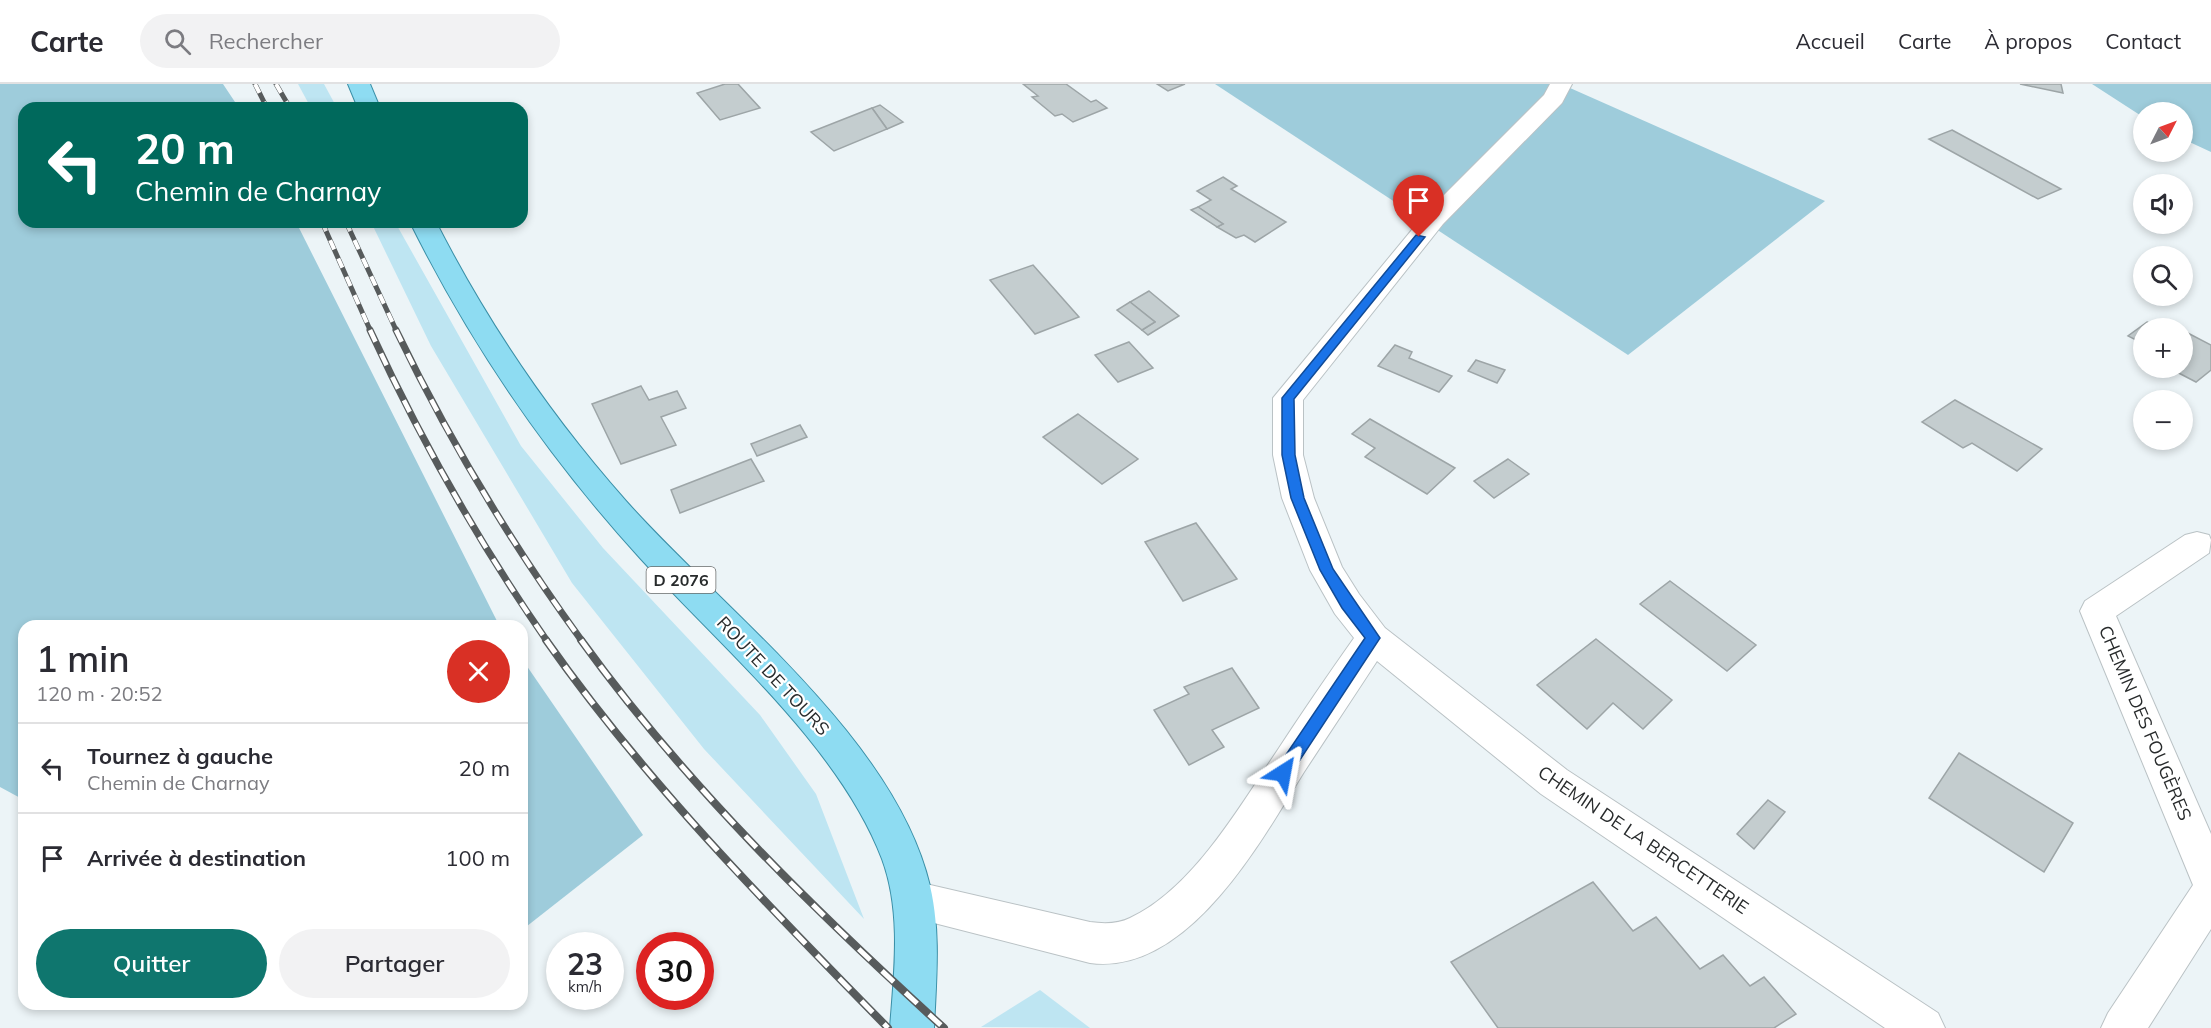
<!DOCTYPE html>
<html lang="fr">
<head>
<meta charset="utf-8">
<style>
  body { margin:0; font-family:Mulish,sans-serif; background:#f2f2f3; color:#2b2b33; height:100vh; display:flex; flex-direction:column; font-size:22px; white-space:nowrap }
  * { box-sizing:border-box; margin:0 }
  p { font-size:20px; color:#7c7c81 }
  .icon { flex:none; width:33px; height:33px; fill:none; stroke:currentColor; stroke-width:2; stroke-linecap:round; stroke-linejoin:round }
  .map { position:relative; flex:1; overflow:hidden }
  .panel { position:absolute; left:18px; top:536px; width:510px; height:390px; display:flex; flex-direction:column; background:#fff; border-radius:18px; box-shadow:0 3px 9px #0003 }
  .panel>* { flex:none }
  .hud { position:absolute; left:18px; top:18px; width:510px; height:126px; border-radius:18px; box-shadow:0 3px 9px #0003; background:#00695c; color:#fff; overflow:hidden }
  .needle { width:39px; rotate:48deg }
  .fabs { position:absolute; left:2133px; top:18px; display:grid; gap:12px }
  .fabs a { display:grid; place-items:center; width:60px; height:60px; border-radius:50%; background:#fff; box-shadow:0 3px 9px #0003; font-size:30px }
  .speed { position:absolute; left:546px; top:848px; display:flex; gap:12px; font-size:30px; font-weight:700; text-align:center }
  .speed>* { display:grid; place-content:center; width:78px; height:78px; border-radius:50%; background:#fff; box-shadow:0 3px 9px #0003; line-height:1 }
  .speed small { font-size:15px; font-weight:400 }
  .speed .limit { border:9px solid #d22; background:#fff; color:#111 }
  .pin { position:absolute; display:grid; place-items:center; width:51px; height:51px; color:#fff; margin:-62px -26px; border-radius:50% 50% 50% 0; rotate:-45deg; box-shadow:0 0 6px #0007 }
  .pin .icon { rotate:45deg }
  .me { position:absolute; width:66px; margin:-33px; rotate:34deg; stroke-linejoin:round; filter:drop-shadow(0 0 4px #0008) }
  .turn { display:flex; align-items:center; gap:21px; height:126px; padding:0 18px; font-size:27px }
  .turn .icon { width:78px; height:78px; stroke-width:2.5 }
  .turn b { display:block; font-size:42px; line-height:51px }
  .round { display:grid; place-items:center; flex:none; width:63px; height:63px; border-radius:32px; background:#f2f2f3 }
  .headline { display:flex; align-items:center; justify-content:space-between; height:102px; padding:0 18px }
  h1 { font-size:36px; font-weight:600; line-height:45px }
  .primary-button { display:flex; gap:12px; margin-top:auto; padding:12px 18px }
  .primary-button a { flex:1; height:69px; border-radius:36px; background:#0f766e; color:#fff; font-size:24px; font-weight:600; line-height:69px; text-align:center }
  .primary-button a+a { background:#f2f2f3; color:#2b2b33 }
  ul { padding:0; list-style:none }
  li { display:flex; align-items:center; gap:18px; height:90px; padding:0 18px; border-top:2px solid #e1e1e2 }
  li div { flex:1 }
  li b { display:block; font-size:22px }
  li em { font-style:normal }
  header { display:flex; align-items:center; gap:36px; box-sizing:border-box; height:84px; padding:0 30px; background:#fff; border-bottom:2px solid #e1e1e2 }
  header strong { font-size:28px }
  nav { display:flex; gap:33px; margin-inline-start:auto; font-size:21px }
  .search { width:420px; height:54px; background:#f2f2f3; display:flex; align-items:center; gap:15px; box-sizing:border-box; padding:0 21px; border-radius:33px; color:#7c7c81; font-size:22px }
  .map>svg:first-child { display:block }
</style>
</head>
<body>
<header>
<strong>Carte</strong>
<div class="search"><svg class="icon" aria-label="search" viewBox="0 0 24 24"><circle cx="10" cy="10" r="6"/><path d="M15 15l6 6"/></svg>Rechercher</div>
<nav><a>Accueil</a><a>Carte</a><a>À propos</a><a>Contact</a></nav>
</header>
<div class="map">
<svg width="2211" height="944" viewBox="0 0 2211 944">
  <rect width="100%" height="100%" fill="#ecf4f7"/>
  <g fill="#bee5f2">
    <path d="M298,0H324L337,24H311Z"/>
    <path d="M371,138H395L521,362L603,464L760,631L816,710L864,835L704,665L572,499L431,262Z"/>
    <path d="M1040,906L1090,944L981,943Z"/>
  </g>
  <g fill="#9eccdb">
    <path d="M0,0H223L239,24H24V138H296L499,541L24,542V716L0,703Z"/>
    <path d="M1215,0H1561L1825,117L1628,271Z"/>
    <path d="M2092,0H2211V68L2183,55L2182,28H2144L2143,33Z"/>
    <path d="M522,575L643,751L522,846Z"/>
  </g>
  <g fill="#c4cdcf" stroke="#9da5a7" stroke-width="1.5">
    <path d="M725,0H738L760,24L720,36L697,9Z"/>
    <path d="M1023,0H1066L1091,18L1096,16L1107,24L1073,38L1062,30L1055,32L1032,13L1038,12Z"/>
    <path d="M1157,0H1185L1168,7Z"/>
    <path d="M2020,0H2061L2063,9Z"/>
    <path d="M880,21L903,38L887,45L872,24Z"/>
    <path d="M872,24L887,45L834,67L811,48Z"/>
    <path d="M1952,46L2061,105L2038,115L1929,55Z"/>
    <path d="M1223,93L1237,102L1231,105L1286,138L1255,158L1244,151L1236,154L1217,143L1223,140L1198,123L1211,116L1197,107Z"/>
    <path d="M1198,123L1223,140L1217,143L1191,126Z"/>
    <path d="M1033,181L1079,233L1035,250L990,196Z"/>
    <path d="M1149,207L1179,232L1148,251L1142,246L1155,238L1130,218Z"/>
    <path d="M1130,218L1155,238L1142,246L1117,226Z"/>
    <path d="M2147,238L2160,244H2144V260L2128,252Z"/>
    <path d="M2182,246L2211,261V286L2196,298L2169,284H2182Z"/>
    <path d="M1129,258L1153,284L1118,298L1095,271Z"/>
    <path d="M1395,261L1412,268L1409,274L1452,292L1439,308L1378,282Z"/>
    <path d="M1476,276L1505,286L1497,299L1468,287Z"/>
    <path d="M641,302L649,316L677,307L686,324L661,333L676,361L621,380L592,320Z"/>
    <path d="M1955,316L2042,365L2017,387L1972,359L1963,364L1922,338Z"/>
    <path d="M1078,330L1138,375L1102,400L1043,353Z"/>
    <path d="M1370,335L1455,384L1427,410L1365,373L1375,364L1352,350Z"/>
    <path d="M800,341L807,353L757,372L751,360Z"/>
    <path d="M751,375L764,397L680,429L671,406Z"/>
    <path d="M1508,375L1529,390L1494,414L1474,397Z"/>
    <path d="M1196,439L1237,495L1183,517L1145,458Z"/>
    <path d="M1670,497L1756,561L1727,587L1640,520Z"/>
    <path d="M1596,555L1672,616L1643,645L1613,619L1587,645L1537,601Z"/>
    <path d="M1232,584L1259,624L1212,646L1224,663L1189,681L1154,626L1189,610L1184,603Z"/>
    <path d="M1959,669L2073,739L2044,788L1929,714Z"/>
    <path d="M1768,716L1785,728L1754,765L1737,750Z"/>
    <path d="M1593,798L1633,847L1656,833L1700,885L1723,871L1750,902L1764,893L1796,930L1774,944H1498L1451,878Z"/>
  </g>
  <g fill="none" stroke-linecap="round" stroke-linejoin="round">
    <defs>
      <g id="minor">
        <path d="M1550,0H1572L1562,19L1443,140L1303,316V371L1314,414L1342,483L1359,510L1385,544L1567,686L1938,929L1945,944H1885L1541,710L1377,577C1353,614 1328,651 1304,688C1261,757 1188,892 1090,879L899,830L893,816L899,802L913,797L1090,838C1104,840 1118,840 1130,834C1194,804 1241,720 1279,664C1303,627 1328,591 1354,554L1335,530L1310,486L1282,414L1273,371V314L1425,130L1544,11Z"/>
        <path d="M2197,448L2209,451L2211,456L2209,469L2116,532L2211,750V845L2148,944H2101L2108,929L2193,801L2080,527L2085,517L2185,451Z"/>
      </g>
      <g id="major">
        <path d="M348,0H370L380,24H358Z"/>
        <path d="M410,138H436C488,240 550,331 626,417C724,527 895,654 930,802C941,848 936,897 934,944H890C894,889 902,829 882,775C839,662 720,562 640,474C547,372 471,261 410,138Z"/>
      </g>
    </defs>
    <use href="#minor" stroke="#bac2c5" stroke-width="2"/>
    <use href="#major" stroke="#3a8fa7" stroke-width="2"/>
    <use href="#minor" fill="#fff" fill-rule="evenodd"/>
    <use href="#major" fill="#8edcf2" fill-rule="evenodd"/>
    <defs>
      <g id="rail-far2">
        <path d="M255,0L267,24"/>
        <path d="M276,0L290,24"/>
        <path d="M322,138L371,248"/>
        <path d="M346,138L397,248"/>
      </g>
      <g id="rail-far1">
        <path d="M370,246C420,355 479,459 547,557"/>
        <path d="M396,246C449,356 510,458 582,557"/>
      </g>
      <g id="rail">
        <path d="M546,556C645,697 767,821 888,944"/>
        <path d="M581,556C685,700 813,825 944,944"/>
      </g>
    </defs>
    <use href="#rail-far2" stroke="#575b5c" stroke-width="5"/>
    <use href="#rail-far1" stroke="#575b5c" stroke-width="7"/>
    <use href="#rail" stroke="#575b5c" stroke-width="8"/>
    <use href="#rail-far2" stroke="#fff" stroke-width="4" stroke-dasharray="10" stroke-linecap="butt"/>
    <use href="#rail-far1" stroke="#fff" stroke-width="4.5" stroke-dasharray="13" stroke-linecap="butt"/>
    <use href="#rail" stroke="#fff" stroke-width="5" stroke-dasharray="16" stroke-linecap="butt"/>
  </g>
  <path fill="#1a73e8" stroke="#114b97" stroke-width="1.5" d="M1416,151L1425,153L1294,315L1295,371L1304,414L1333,485L1380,554L1288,694L1283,696L1277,694L1275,689L1277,684L1365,554L1342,524L1320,486L1291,414L1282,371V314Z"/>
  <g text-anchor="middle" stroke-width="4.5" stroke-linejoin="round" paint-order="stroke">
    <rect fill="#fff" stroke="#686b6b" stroke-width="1.5" x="646.5" y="483" width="69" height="26" rx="4.5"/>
    <g font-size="16" font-weight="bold" fill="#282b2c">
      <text x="681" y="502">D 2076</text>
    </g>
    <g font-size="18" fill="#282b2c" stroke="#fff">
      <text transform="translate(773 592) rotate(47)" y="6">ROUTE DE TOURS</text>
      <text transform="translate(2145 639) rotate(67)" y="6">CHEMIN DES FOUGÈRES</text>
      <text transform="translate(1643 756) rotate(34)" y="6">CHEMIN DE LA BERCETTERIE</text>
    </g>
  </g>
</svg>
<div class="fabs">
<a><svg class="needle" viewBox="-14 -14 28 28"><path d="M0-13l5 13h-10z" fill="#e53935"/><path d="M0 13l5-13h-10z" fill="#7c7c81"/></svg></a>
<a><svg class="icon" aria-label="sound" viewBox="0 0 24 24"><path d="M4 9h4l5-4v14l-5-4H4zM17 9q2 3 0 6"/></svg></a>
<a><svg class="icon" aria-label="search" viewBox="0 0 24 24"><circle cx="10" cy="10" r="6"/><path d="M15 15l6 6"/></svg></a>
<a>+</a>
<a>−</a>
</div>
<div class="speed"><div>23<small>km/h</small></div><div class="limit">30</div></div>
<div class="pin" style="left:1419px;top:153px;background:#d93025"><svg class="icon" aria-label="arrive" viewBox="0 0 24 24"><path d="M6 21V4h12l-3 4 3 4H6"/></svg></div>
<svg class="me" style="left:1283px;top:689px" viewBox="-20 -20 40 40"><path d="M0-17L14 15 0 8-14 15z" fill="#1a73e8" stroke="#fff" stroke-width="4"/></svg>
<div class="hud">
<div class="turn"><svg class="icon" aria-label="left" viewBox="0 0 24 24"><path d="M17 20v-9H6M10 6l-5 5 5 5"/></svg><div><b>20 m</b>Chemin de Charnay</div></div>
</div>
<section class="panel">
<div class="headline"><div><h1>1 min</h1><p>120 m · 20:52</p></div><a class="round" style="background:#d93025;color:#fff"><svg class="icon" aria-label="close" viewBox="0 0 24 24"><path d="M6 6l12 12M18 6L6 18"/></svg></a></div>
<ul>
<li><svg class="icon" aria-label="left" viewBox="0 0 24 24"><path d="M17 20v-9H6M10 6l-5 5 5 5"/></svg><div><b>Tournez à gauche</b><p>Chemin de Charnay</p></div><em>20 m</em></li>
<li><svg class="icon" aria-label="arrive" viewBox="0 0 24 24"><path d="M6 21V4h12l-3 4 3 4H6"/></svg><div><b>Arrivée à destination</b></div><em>100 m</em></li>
</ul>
<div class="primary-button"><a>Quitter</a><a>Partager</a></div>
</section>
</div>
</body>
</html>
